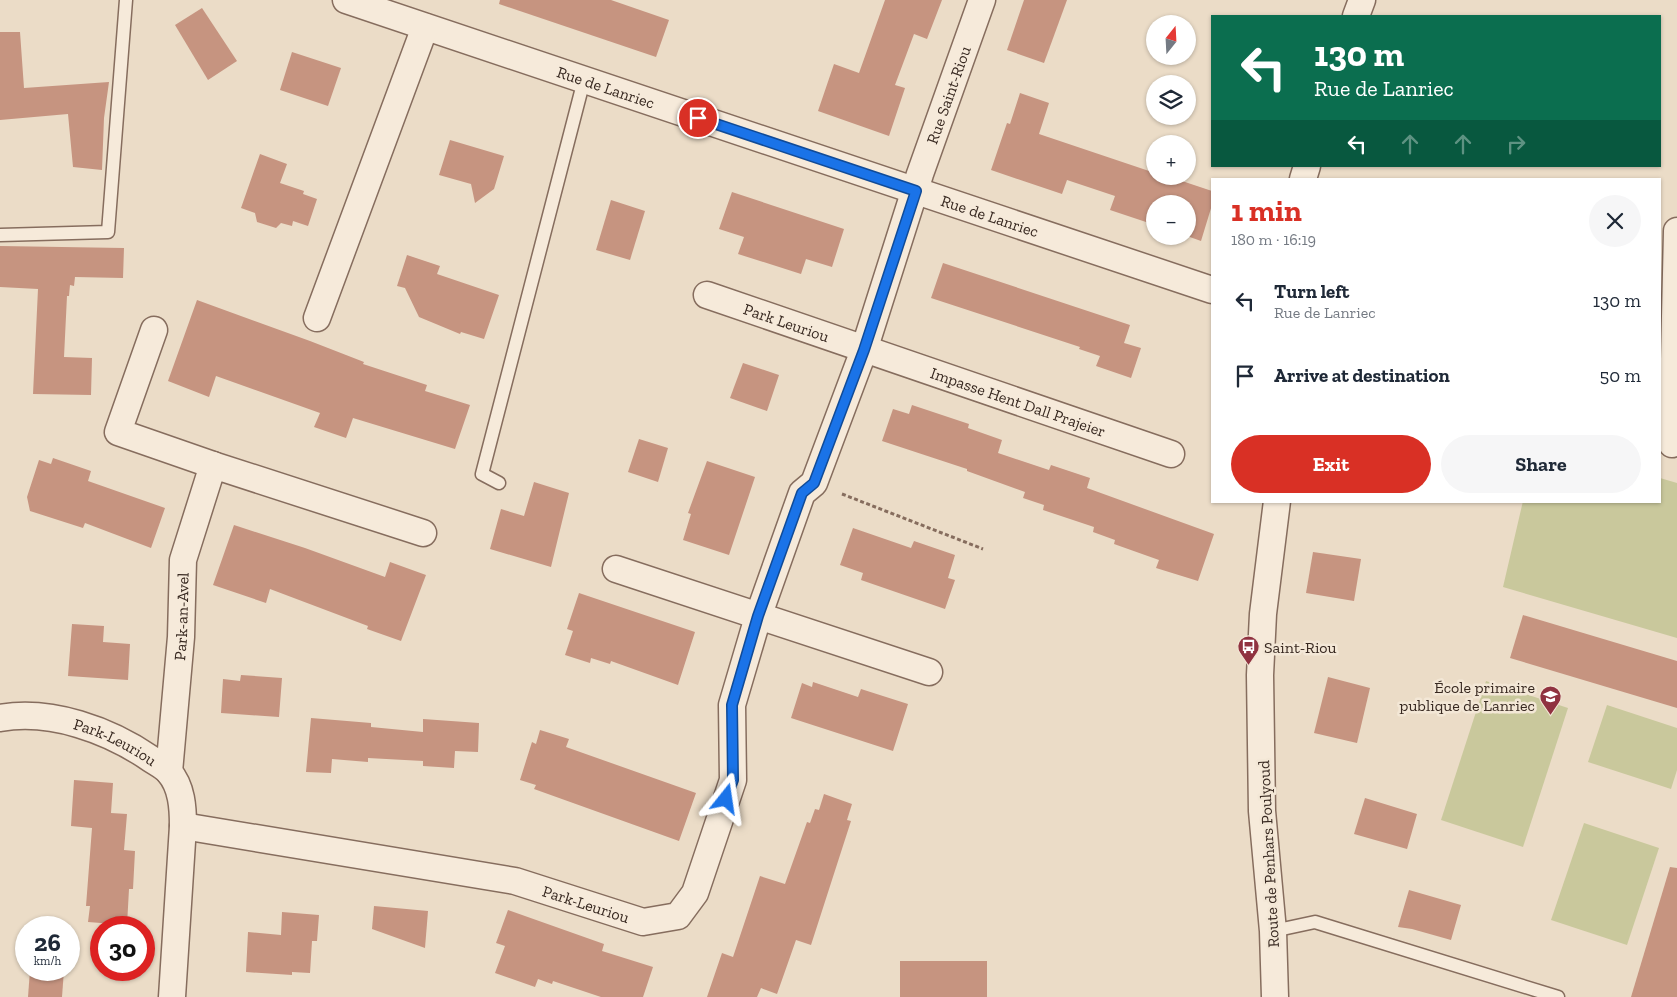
<!DOCTYPE html>
<html lang="en">
<head>
<meta charset="utf-8">
<style>
  body { margin:0; font-family:"Zilla Slab",serif; background:#f6f6f7; color:#1f2937; height:100vh; display:flex; flex-direction:column; font-size:19px; white-space:nowrap }
  * { box-sizing:border-box; margin:0 }
  p { font-size:16px; color:#747a83 }
  .icon { flex:none; width:28px; height:28px; fill:none; stroke:currentColor; stroke-width:2; stroke-linecap:round; stroke-linejoin:round }
  .map { position:relative; flex:1; overflow:hidden }
  .panel { position:absolute; left:1211px; top:178px; width:450px; height:325px; display:flex; flex-direction:column; background:#fff; border-radius:0px; box-shadow:0 1px 4px #0004 }
  .panel>* { flex:none }
  .guide { position:absolute; left:1211px; top:15px; width:450px; height:152px; border-radius:0px; box-shadow:0 1px 4px #0004; background:#0b6e4f; color:#fff; overflow:hidden }
  .needle { width:32px; rotate:18deg }
  .buttons { position:absolute; left:1146px; top:15px; display:grid; gap:10px }
  .buttons a { display:grid; place-items:center; width:50px; height:50px; border-radius:50%; background:#fff; box-shadow:0 1px 4px #0004; font-size:25px }
  .speed { position:absolute; left:15px; top:916px; display:flex; gap:10px; font-size:25px; font-weight:700; text-align:center }
  .speed>* { display:grid; place-content:center; width:65px; height:65px; border-radius:50%; background:#fff; box-shadow:0 1px 4px #0004; line-height:1 }
  .speed small { font-size:12px; font-weight:400 }
  .speed .limit { border:8px solid #d22; background:#fff; color:#111 }
  .pin { position:absolute; display:grid; place-items:center; width:42px; height:42px; color:#fff; margin:-21px; border:2px solid #fff; border-radius:50%; box-shadow:0 1px 5px #0007 }
  .me { position:absolute; width:55px; margin:-28px; rotate:15deg; stroke-linejoin:round; filter:drop-shadow(0 0 4px #0008) }
  .turn { display:flex; align-items:center; gap:18px; height:105px; padding:0 20px; font-size:22px }
  .turn .icon { width:65px; height:65px; stroke-width:2.5 }
  .turn b { display:block; font-size:35px; line-height:42px }
  .lanes { display:flex; align-items:center; height:48px; padding:0 20px; background:#0003; justify-content:center; gap:25px; direction:ltr }
  .lanes .off { opacity:.35 }
  .round { display:grid; place-items:center; flex:none; width:52px; height:52px; border-radius:26px; background:#f6f6f7 }
  .summary { display:flex; align-items:center; justify-content:space-between; height:85px; padding:0 20px }
  h1 { font-size:30px; font-weight:800; line-height:38px; color:#d93025 }
  .action { display:flex; gap:10px; margin-top:auto; padding:10px 20px }
  .action a { flex:1; height:58px; border-radius:30px; background:#d93025; color:#fff; font-size:20px; font-weight:800; line-height:58px; text-align:center }
  .action a+a { background:#f6f6f7; color:#1f2937 }
  ul { padding:0; list-style:none }
  li { display:flex; align-items:center; gap:15px; height:75px; padding:0 20px }
  li div { flex:1 }
  li b { display:block; font-size:19px }
  li em { font-style:normal }
  .map>svg:first-child { display:block }
</style>
</head>
<body>
<div class="map">
<svg width="1677" height="997" viewBox="0 0 1677 997">
  <rect width="100%" height="100%" fill="#ebdcc7"/>
  <g fill="#c9c89c">
    <path d="M1660,478L1677,483V638L1503,587L1523,501H1660Z"/>
    <path d="M1486,681L1568,708L1523,847L1441,820Z"/>
    <path d="M1607,705L1677,728V770L1671,789L1588,762Z"/>
    <path d="M1584,823L1659,848L1627,945L1551,920Z"/>
  </g>
  <g fill="#c69480">
    <path d="M500,0H611L669,20L656,57L499,4Z"/>
    <path d="M885,0H942L927,39L914,34L895,85L905,88L889,136L818,111L834,64L859,73Z"/>
    <path d="M1024,0H1067L1044,63L1007,50Z"/>
    <path d="M202,8L237,61L208,80L175,25Z"/>
    <path d="M0,32H20L24,88L109,82L104,118L102,170L73,167L68,114L0,120Z"/>
    <path d="M292,52L341,68L328,106L280,90Z"/>
    <path d="M1020,93L1049,103L1039,134L1155,173V176H1167L1212,191V205L1201,241L1187,236L1188,204H1155V225L1110,210L1115,196L1067,180L1062,194L991,170L1007,123L1010,124Z"/>
    <path d="M450,140L504,156L494,189L475,203L471,184L439,175Z"/>
    <path d="M260,154L287,164L280,183L304,191L303,194L317,199L308,226L293,221L292,226L281,223L276,228L257,222L255,213L241,208Z"/>
    <path d="M732,192L844,229L832,267L806,259L801,274L738,254L744,237L719,229Z"/>
    <path d="M611,200L645,211L630,260L596,250Z"/>
    <path d="M0,246L124,248L123,278L75,277L74,286L70,285L69,296H67L64,357L92,358L91,395L33,394L38,289L0,287Z"/>
    <path d="M407,255L440,266L437,274L499,295L484,339L461,332L460,334L419,317L405,288L397,286Z"/>
    <path d="M943,263L1130,325L1124,343L1141,348L1131,378L1096,366L1100,356L1079,349L1080,347L931,298Z"/>
    <path d="M197,300L310,341L364,362L363,364L427,385L425,391L470,405L455,449L353,418L346,438L314,427L320,413L216,376L209,397L168,381Z"/>
    <path d="M743,363L779,375L767,411L730,398Z"/>
    <path d="M912,405L969,424L968,428L1002,440L998,453L1049,470L1051,465L1090,478L1087,488L1214,534L1198,581L1156,568L1159,560L1114,544L1115,540L1093,532L1094,527L1043,510L1044,505L1023,498L1025,492L967,471V469L882,441L893,409L909,414Z"/>
    <path d="M639,439L668,448L658,482L628,472Z"/>
    <path d="M53,458L91,471L88,481L165,508L151,548L85,523L83,528L30,511L27,497L39,460L51,464Z"/>
    <path d="M707,461L755,477L729,555L683,540L691,514L688,513Z"/>
    <path d="M534,482L569,493L551,567L490,549L501,509L524,516Z"/>
    <path d="M234,525L305,548L385,577L390,562L426,575L401,641L367,629L368,626L270,589L266,603L213,585Z"/>
    <path d="M853,528L911,548L914,541L955,555L948,578L955,580L945,609L861,580L863,573L840,565Z"/>
    <path d="M1313,552L1361,559L1354,601L1306,593Z"/>
    <path d="M579,593L695,632L678,685L611,661L610,664L591,658L590,663L565,655L573,631L567,629Z"/>
    <path d="M1523,615L1677,661V708L1510,658Z"/>
    <path d="M72,624L104,626L103,642L130,644L128,680L68,676Z"/>
    <path d="M241,675L282,678L279,717L221,713L223,679L240,681Z"/>
    <path d="M1328,677L1370,688L1357,743L1314,733Z"/>
    <path d="M813,682L858,697L861,689L908,704L893,751L791,718L802,683L812,687Z"/>
    <path d="M311,718L371,723V727L423,732V719L479,723L478,752L455,751L454,768L423,766V761L368,758V762L332,759L331,773L306,772Z"/>
    <path d="M540,730L569,739L566,747L696,793L679,841L534,789L536,785L520,780L532,742L536,744Z"/>
    <path d="M74,780L113,783L111,813L127,814L124,850L135,851L133,889H129L127,925L88,922L90,906H86L92,828L71,826Z"/>
    <path d="M824,794L852,804L847,820L851,821L811,945L796,940L777,994L761,988L757,997H707L722,953L733,957L760,876L785,884L807,822L810,823L815,809L819,810Z"/>
    <path d="M1365,798L1417,814L1407,849L1354,834Z"/>
    <path d="M1670,867L1677,868V997H1631Z"/>
    <path d="M1409,890L1461,905L1451,940L1412,929L1398,927Z"/>
    <path d="M374,906L428,911L425,948L372,929Z"/>
    <path d="M508,910L604,944L602,951L653,967L643,997H601L553,981L552,984L538,979L535,987L495,973L505,946L496,943Z"/>
    <path d="M282,912L319,915L317,941H312L310,973L292,972V975L246,972L248,932L281,935Z"/>
    <rect x="900" y="961" width="87" height="36"/>
    <path d="M30,970H64L62,997H28Z"/>
  </g>
  <g fill="none" stroke-linecap="round" stroke-linejoin="round">
    <defs>
      <g id="lane">
        <path d="M0,235L108,232L126,0"/>
        <path d="M499,483L482,474L584,80"/>
        <path d="M1273,931L1315,922L1558,997"/>
      </g>
      <g id="street">
        <path id="s1" d="M346,0L1212,290"/>
        <path d="M1356,16L1362,0"/>
        <path d="M1303,179L1307,166"/>
        <path id="s2" d="M707,295L1171,454"/>
        <path d="M317,318L425,27"/>
        <path d="M154,330L118,432L213,465"/>
        <path d="M1672,444L1677,231"/>
        <path d="M616,569L929,672"/>
        <path id="s3" d="M0,718C51,709 109,730 151,759C157,763 165,767 169,772C182,787 183,808 183,826L172,997"/>
        <path id="s4" d="M169,772L181,637L183,560L213,465L423,533"/>
        <path id="s5" d="M183,826L515,881L643,922L678,916L695,893L733,780L732,705L758,617L802,493L814,483L864,350L920,174L982,0"/>
        <path d="M1275,997L1273,931L1262,811L1260,675L1263,614L1277,501"/>
      </g>
    </defs>
    <use href="#lane" stroke="#866d5e" stroke-width="15"/>
    <use href="#street" stroke="#866d5e" stroke-width="29"/>
    <path stroke="#866d5e" stroke-width="3" stroke-dasharray="4 2.5" stroke-linecap="butt" d="M842,494L983,549"/>
    <use href="#lane" stroke="#f6eada" stroke-width="12"/>
    <use href="#street" stroke="#f6eada" stroke-width="26"/>
  </g>
  <g fill="none" stroke-linecap="round" stroke-linejoin="round">
    <defs>
      <path id="route" d="M698,118L916,191L864,350L814,483L802,493L758,616L732,705L733,780L726,799"/>
    </defs>
    <use href="#route" stroke="#114b97" stroke-width="12"/>
    <use href="#route" stroke="#1a73e8" stroke-width="9"/>
  </g>
  <defs>
    <symbol id="bus-pin" viewBox="-11 -11 22 30"><path d="M0 17L-7.5 6A9.5 9.5 0 1 1 7.5 6Z" fill="#903240" stroke="#f3e7d6"/><path d="M-5-6H5V4H4V6H2V4H-2V6H-4V4H-5ZM-3.5-4V0h7V-4ZM-3.5 1.2v1.5H-2V1.2ZM2 1.2v1.5H3.5V1.2Z" fill="#fff"/></symbol>
    <symbol id="school-pin" viewBox="-11 -11 22 30"><path d="M0 17L-7.5 6A9.5 9.5 0 1 1 7.5 6Z" fill="#903240" stroke="#f3e7d6"/><path d="M0-5L7-2L0 1L-7-2ZM-4 1L0 2.5L4 1V4Q0 6-4 4Z" fill="#fff"/></symbol>
  </defs>
  <g fill-rule="evenodd">
    <use href="#bus-pin" x="1236" y="634" width="25" height="34"/>
    <use href="#school-pin" x="1538" y="684" width="25" height="34"/>
  </g>
  <g text-anchor="middle" stroke-width="5" stroke-linejoin="round" paint-order="stroke">
    <g font-size="16" fill="#372820" stroke="#f3e7d6">
      <text dy="6" stroke="none"><textPath href="#s1" startOffset="274">Rue de Lanriec</textPath></text>
      <text dy="6" stroke="none"><textPath href="#s5" startOffset="1379">Rue Saint-Riou</textPath></text>
      <text dy="6" stroke="none"><textPath href="#s1" startOffset="679">Rue de Lanriec</textPath></text>
      <text dy="6" stroke="none"><textPath href="#s2" startOffset="84">Park Leuriou</textPath></text>
      <text dy="6" stroke="none"><textPath href="#s2" startOffset="329">Impasse Hent Dall Prajeier</textPath></text>
      <text dy="6" stroke="none"><textPath href="#s4" startOffset="156">Park-an-Avel</textPath></text>
      <text dy="6" stroke="none"><textPath href="#s3" startOffset="120">Park-Leuriou</textPath></text>
      <text transform="translate(1268 854) rotate(-93)" y="6">Route de Penhars Poulyoud</text>
      <text dy="6" stroke="none"><textPath href="#s5" startOffset="411">Park-Leuriou</textPath></text>
    </g>
    <g font-size="16" fill="#372820" stroke="#f3e7d6" text-anchor="start">
      <text x="1264" y="653">Saint-Riou</text>
      <text x="1535" y="693" text-anchor="end">École primaire<tspan x="1535" dy="18">publique de Lanriec</tspan></text>
    </g>
  </g>
</svg>
<div class="buttons">
<a><svg class="needle" viewBox="-14 -14 28 28"><path d="M0-13l5 13h-10z" fill="#e53935"/><path d="M0 13l5-13h-10z" fill="#747a83"/></svg></a>
<a><svg class="icon" aria-label="layers" viewBox="0 0 24 24"><path d="M12 4l9 5-9 5-9-5zM3 14l9 5 9-5"/></svg></a>
<a>+</a>
<a>−</a>
</div>
<div class="speed"><div>26<small>km/h</small></div><div class="limit">30</div></div>
<div class="pin" style="left:698px;top:118px;background:#d93025"><svg class="icon" aria-label="arrive" viewBox="0 0 24 24"><path d="M6 21V4h12l-3 4 3 4H6"/></svg></div>
<svg class="me" style="left:726px;top:799px" viewBox="-20 -20 40 40"><path d="M0-17L14 15 0 8-14 15z" fill="#1a73e8" stroke="#fff" stroke-width="4"/></svg>
<div class="guide">
<div class="turn"><svg class="icon" aria-label="left" viewBox="0 0 24 24"><path d="M17 20v-9H6M10 6l-5 5 5 5"/></svg><div><b>130 m</b>Rue de Lanriec</div></div>
<div class="lanes"><svg class="icon" aria-label="left" viewBox="0 0 24 24"><path d="M17 20v-9H6M10 6l-5 5 5 5"/></svg><svg class="icon off" aria-label="ahead" viewBox="0 0 24 24"><path d="M12 20V5M6 11l6-6 6 6"/></svg><svg class="icon off" aria-label="ahead" viewBox="0 0 24 24"><path d="M12 20V5M6 11l6-6 6 6"/></svg><svg class="icon off" aria-label="right" viewBox="0 0 24 24"><path d="M7 20v-9h11M14 6l5 5-5 5"/></svg></div>
</div>
<section class="panel">
<div class="summary"><div><h1>1 min</h1><p>180 m · 16:19</p></div><a class="round"><svg class="icon" aria-label="close" viewBox="0 0 24 24"><path d="M6 6l12 12M18 6L6 18"/></svg></a></div>
<ul>
<li><svg class="icon" aria-label="left" viewBox="0 0 24 24"><path d="M17 20v-9H6M10 6l-5 5 5 5"/></svg><div><b>Turn left</b><p>Rue de Lanriec</p></div><em>130 m</em></li>
<li><svg class="icon" aria-label="arrive" viewBox="0 0 24 24"><path d="M6 21V4h12l-3 4 3 4H6"/></svg><div><b>Arrive at destination</b></div><em>50 m</em></li>
</ul>
<div class="action"><a>Exit</a><a>Share</a></div>
</section>
</div>
</body>
</html>
